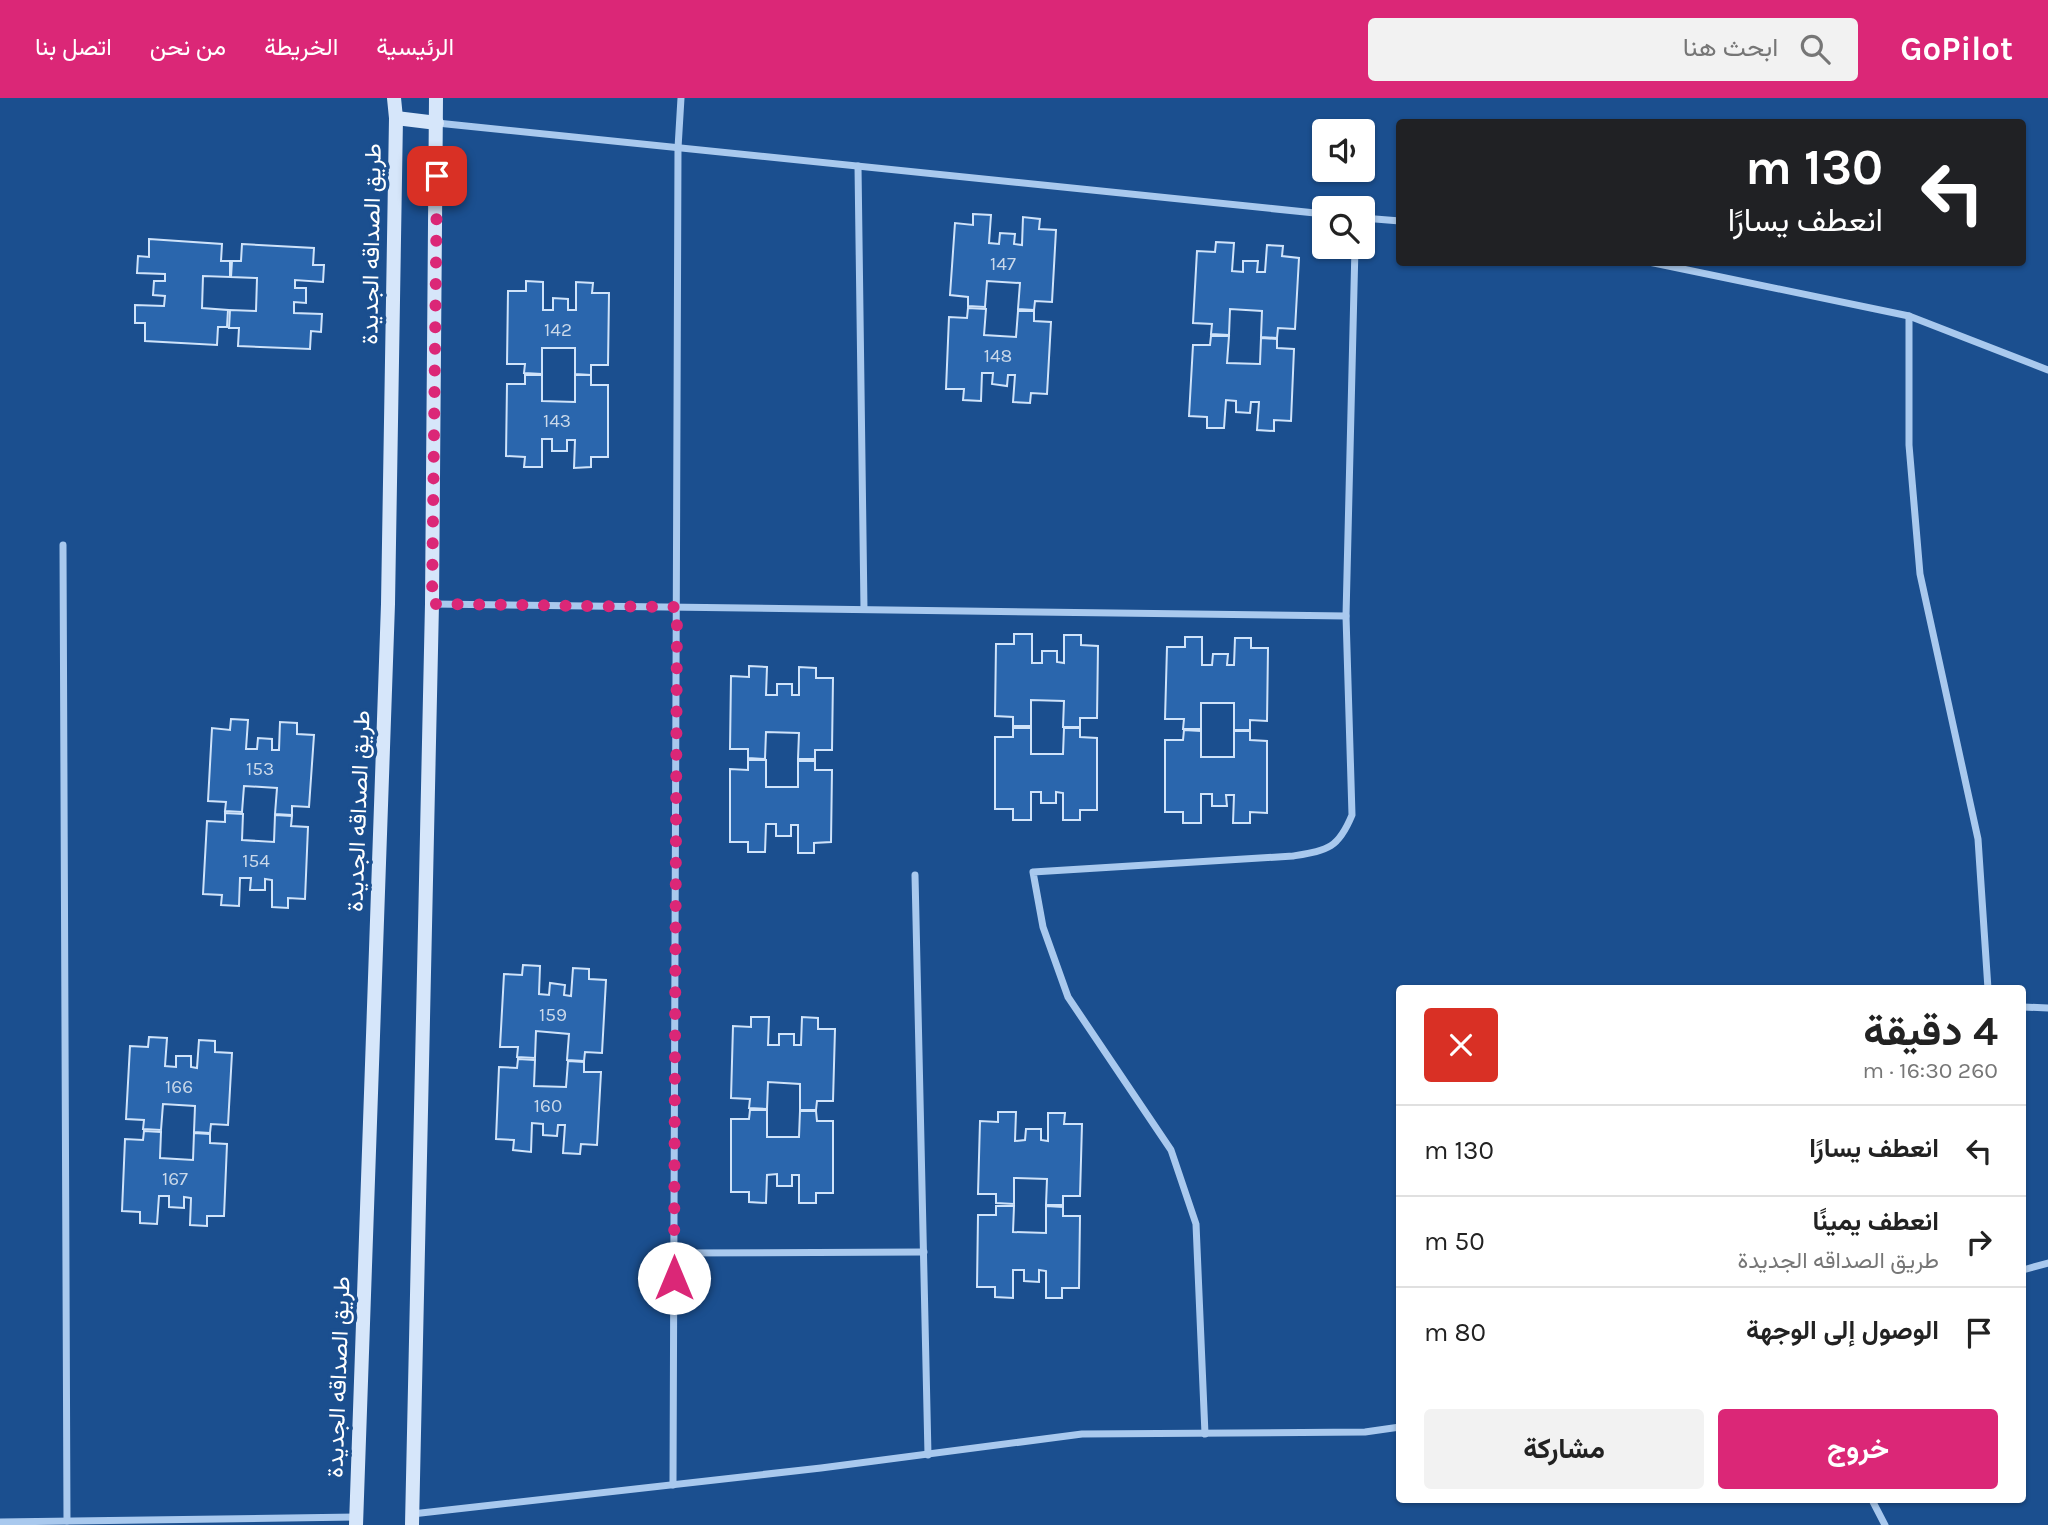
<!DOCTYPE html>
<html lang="ar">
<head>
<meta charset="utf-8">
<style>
  body { margin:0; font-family:Karla,Vazirmatn,sans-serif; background:#f2f2f2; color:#222; direction:rtl; height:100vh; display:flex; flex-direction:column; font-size:26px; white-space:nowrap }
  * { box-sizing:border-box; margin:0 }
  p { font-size:23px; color:#767676 }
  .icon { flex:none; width:38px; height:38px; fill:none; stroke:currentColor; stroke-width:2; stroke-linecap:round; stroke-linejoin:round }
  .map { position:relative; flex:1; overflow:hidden; direction:ltr }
  .sheet { position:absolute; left:1396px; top:887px; width:630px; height:518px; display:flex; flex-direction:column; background:#fff; border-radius:7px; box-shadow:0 2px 5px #0004; direction:rtl }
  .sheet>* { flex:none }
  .banner { position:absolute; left:1396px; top:21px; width:630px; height:147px; border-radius:7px; box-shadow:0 2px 5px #0004; direction:rtl; background:#202124; color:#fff; overflow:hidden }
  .tools { position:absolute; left:1312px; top:21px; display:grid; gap:14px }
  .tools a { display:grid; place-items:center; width:63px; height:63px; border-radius:7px; background:#fff; box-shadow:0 2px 5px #0004; font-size:35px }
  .pin { position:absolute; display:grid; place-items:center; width:60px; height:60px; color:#fff; margin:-30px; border-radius:14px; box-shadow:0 4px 10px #0006 }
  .me { position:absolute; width:77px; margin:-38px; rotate:0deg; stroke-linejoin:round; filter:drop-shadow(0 0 5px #0008) }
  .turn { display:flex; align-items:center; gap:24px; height:147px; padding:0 28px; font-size:32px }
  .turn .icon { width:91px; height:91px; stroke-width:2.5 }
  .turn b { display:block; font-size:49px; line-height:60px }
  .round { display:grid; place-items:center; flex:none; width:74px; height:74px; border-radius:7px; background:#f2f2f2 }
  .headline { display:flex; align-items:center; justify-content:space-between; height:119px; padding:0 28px }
  h1 { font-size:42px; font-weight:700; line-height:52px }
  .primary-button { display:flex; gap:14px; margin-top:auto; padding:14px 28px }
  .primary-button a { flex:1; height:80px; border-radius:7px; background:#db2777; color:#fff; font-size:28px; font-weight:700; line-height:80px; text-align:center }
  .primary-button a+a { background:#f2f2f2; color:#222 }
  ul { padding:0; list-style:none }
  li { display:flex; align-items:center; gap:21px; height:91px; padding:0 28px; border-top:2px solid #e0e0e0 }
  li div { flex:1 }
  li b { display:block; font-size:26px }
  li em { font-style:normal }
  header { display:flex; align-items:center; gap:42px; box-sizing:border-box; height:98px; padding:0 35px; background:#db2777; color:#fff }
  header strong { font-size:33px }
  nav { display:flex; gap:38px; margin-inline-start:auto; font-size:24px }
  .search { width:490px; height:63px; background:#f2f2f2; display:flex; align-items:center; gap:18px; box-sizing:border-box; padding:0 24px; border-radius:7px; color:#767676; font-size:26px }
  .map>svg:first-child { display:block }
</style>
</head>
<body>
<header>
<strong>GoPilot</strong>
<div class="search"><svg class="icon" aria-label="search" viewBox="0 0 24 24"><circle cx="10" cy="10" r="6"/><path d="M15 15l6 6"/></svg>ابحث هنا</div>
<nav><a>الرئيسية</a><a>الخريطة</a><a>من نحن</a><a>اتصل بنا</a></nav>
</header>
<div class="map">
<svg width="2048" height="1427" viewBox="0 0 2048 1427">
  <rect width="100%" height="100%" fill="#1b4f8f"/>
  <g fill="#2a66ad" stroke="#cfe3fa" stroke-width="2">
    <path d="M973,116L991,117L989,145L999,146L1000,135L1015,136L1014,146L1022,147L1023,119L1040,121L1039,131L1056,132L1052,204L1035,203L1034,212L1018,211L1020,185L987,183L985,209L968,208V199L950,197L955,125L973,127Z"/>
    <path d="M149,141L222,146L221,163H230V179L203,178L202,210L228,212L227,229H218L217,247L145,243V225H135V207L164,208L165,198L153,197L154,183H165V176L137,175L138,158L149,159Z"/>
    <path d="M1216,144L1234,145L1232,173L1243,174V163H1258L1257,174H1265L1267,147L1283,148L1282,158L1299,160L1295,231L1278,230L1277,240L1261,239L1262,213L1230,211L1229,237L1211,236L1212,226L1193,225L1197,153L1215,154Z"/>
    <path d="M242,146L314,150L313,167H324L323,184L295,182V190H306V205L294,204V215L322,216L321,234L311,233L310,251L238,248L239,230H229L230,212L256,213L257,180L231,179L232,163H241Z"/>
    <path d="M526,183L543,184V212H553V200L568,201V212H576V184L593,185L592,195H609L608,267H591V277L575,276V250H542V276L524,275L525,266H507L508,193H526Z"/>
    <path d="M968,210L986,211L984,237L1016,239L1018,213H1034V223L1051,224L1047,296L1031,295L1030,305L1013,304L1015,277H1008L1007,288L992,286L993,275H982L981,303L963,302L964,291H946L949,219L967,220Z"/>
    <path d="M1211,238H1229L1227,265L1260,266L1261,240L1277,241V250L1294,251L1291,323L1274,322V333L1257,332L1259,304H1251L1250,315L1236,314V303L1226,302L1224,330H1207V319L1189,318L1193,247H1210Z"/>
    <path d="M525,277H542V303L575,304V277H591V287H608V359H591V369L574,370L575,342H567V353H552V341H542V369H524L525,359L506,358L507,286H525Z"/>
    <path d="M1014,536H1032V565H1042V553H1057V564L1064,565V537H1081V547L1098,548L1097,620H1080V629H1063L1064,603L1031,602V628H1013V619L995,618L996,546H1014Z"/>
    <path d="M1185,539H1202V567H1212L1213,556H1228L1227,567H1234L1235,540H1251V550H1268L1267,623L1250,622V632H1234V605H1201V631H1183L1184,621H1165L1167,549H1185Z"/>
    <path d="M749,568L767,569L766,597H777V586H792V597H799V569L816,570V580H833L832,652H815V661H798L799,635L766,634L765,661L748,660V651H730L731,578L749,579Z"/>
    <path d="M231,621L248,622L246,651H257L258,640L272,641V652H279L280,624L297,625V636L314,637L309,709L292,708V717L275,716L277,690L244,688L242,714L225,713L226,704L208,703L212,630L230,632Z"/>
    <path d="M1013,630H1031V656H1063L1064,630H1080V639L1097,640V712H1080V722H1063V695L1056,694V705H1041V694H1031V722H1013V711H995V639H1013Z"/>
    <path d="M1184,632L1201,633V659H1234V633H1250V642L1267,643V715L1250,714V725H1233L1234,697H1226L1227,708H1212V696H1201V725H1183V714H1165V642H1183Z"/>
    <path d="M748,662H766V689H798V663H815V672H832L831,744L814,745V755H798V727H791V738H776V726H766L765,754H748V744H730V671L748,672Z"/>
    <path d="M225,715L243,716L242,742L274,744L275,717L292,718L291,728L308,729L305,801L288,800V810L272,809V782L265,781V792H250L251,780H240L239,808L221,807L222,797L203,796L207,723L225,724Z"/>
    <path d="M523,867L540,868L539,896L549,897L550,885L565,887L564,897L571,898L573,870L589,871V881L606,882L602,955L585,954L584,963L567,962L569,936L536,933L535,960L517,959L518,949H500L504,876L522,877Z"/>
    <path d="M751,919H769L768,947H779V936H794V947H801L802,919L818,920V931H835L833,1003H817L816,1012H800V986L768,984L767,1011L749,1010L750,1001L731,1000L733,928L751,929Z"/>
    <path d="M149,939L167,940L165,968L176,969V958H191V969L197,970L199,942L215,943V954L232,955L228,1027L211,1026L210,1035L194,1034L195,1008L163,1006L161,1032L143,1031L144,1022L126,1021L130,948L148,949Z"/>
    <path d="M518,961L535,962L534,988L566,989L568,963L584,964V974H601L597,1047L581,1046L580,1056L563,1055L565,1027H558L557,1038L543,1037V1026L532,1025L531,1054L513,1052L514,1042L496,1041L499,969L517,970Z"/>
    <path d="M750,1012H767V1039H799L800,1013H816L817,1023H833V1095H816V1105H799V1077H792V1088H777V1076L767,1077L766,1105L749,1104V1094H731V1021H749Z"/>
    <path d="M998,1014H1016L1015,1043L1025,1042L1026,1031H1041V1042L1048,1043V1015H1065L1064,1026H1082L1080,1098H1063V1107H1046L1047,1081L1014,1080V1106L996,1105V1096H978L980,1023L998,1024Z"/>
    <path d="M144,1033L161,1034L160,1060L193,1062L194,1035L210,1036V1045L227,1046L224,1118H207V1128L190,1127L191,1100L184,1099V1110L169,1109V1098H159L157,1126L140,1125V1114L122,1113L125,1041L143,1042Z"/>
    <path d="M996,1108H1014L1013,1134L1046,1135V1108L1063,1109V1118H1080L1079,1190H1062V1200H1046V1173L1039,1172V1184L1024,1183V1172H1013V1200L995,1199V1189H977L978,1117H996Z"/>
  </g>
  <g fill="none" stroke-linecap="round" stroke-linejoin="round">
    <g stroke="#a9c9ee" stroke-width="7">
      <path d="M437,25L1325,116"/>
      <path d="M858,68L864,511"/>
      <path d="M1363,120L1400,123"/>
      <path d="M1649,164L1909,218L2048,272"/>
      <path d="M1909,218V347L1920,476L1978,741L1988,891"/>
      <path d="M63,447L67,1423"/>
      <path d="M432,506L1346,518"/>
      <path d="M915,777L928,1357"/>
      <path d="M2023,909L2048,910"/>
      <path d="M674,1155L924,1154"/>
      <path d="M2023,1172L2048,1165"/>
      <path d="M1205,1336L1196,1126L1171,1052L1068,899L1043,829L1033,774L1293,758C1328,752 1338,751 1352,717L1346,518L1355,149"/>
      <path d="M673,1387L678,50L681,0"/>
      <path d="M1872,1402L1885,1427"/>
      <path d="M412,1416L821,1370L1082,1336L1365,1334L1400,1329"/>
      <path d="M0,1424L356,1419"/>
    </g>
    <g stroke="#d6e6fa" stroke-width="14">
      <path d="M396,20L437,25"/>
      <path d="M356,1427L388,506L396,20L394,0"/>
      <path d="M412,1427L432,506L436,0"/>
    </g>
  </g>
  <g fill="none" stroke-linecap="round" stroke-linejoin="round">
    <path stroke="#db2777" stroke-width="12" stroke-dasharray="0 21.6" d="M437,78L432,506L677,509L674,1180"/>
  </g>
  <g text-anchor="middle" stroke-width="7" stroke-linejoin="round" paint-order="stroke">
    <g font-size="19" fill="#cad9ea">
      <text x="1003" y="172">147</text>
      <text x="558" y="238">142</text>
      <text x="998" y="264">148</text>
      <text x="557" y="329">143</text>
      <text x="260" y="677">153</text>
      <text x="256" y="769">154</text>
      <text x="553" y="923">159</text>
      <text x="179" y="995">166</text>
      <text x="548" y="1014">160</text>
      <text x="175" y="1087">167</text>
    </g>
    <g font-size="23" fill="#fff" stroke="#1b4f8f">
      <text transform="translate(371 146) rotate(-89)" y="8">طريق الصداقه الجديدة</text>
      <text transform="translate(358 713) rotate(-88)" y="8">طريق الصداقه الجديدة</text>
      <text transform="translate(338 1279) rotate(-88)" y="8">طريق الصداقه الجديدة</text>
    </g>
  </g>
</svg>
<div class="tools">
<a><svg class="icon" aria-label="sound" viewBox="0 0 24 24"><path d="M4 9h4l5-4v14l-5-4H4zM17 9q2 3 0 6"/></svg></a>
<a><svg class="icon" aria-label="search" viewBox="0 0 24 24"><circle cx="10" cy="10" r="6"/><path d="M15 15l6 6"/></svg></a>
</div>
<div class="pin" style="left:437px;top:78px;background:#d93025"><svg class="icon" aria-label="arrive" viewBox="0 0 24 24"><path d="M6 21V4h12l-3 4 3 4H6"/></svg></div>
<svg class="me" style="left:674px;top:1180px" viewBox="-20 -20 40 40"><circle r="19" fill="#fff"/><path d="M0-13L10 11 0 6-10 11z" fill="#db2777"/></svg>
<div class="banner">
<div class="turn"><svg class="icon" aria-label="left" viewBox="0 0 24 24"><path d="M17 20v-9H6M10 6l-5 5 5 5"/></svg><div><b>130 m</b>انعطف يسارًا</div></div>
</div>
<section class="sheet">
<div class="headline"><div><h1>4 دقيقة</h1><p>260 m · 16:30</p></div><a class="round" style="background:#d93025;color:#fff"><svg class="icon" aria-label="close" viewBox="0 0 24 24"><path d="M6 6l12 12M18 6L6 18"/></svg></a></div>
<ul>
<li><svg class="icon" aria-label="left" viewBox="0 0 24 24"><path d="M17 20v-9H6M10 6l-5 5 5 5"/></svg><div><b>انعطف يسارًا</b></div><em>130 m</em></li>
<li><svg class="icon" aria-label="right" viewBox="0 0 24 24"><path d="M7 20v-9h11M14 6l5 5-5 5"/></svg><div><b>انعطف يمينًا</b><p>طريق الصداقه الجديدة</p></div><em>50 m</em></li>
<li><svg class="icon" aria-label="arrive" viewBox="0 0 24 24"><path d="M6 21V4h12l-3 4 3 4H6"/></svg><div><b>الوصول إلى الوجهة</b></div><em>80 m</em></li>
</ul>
<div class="primary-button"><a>خروج</a><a>مشاركة</a></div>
</section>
</div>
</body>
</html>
